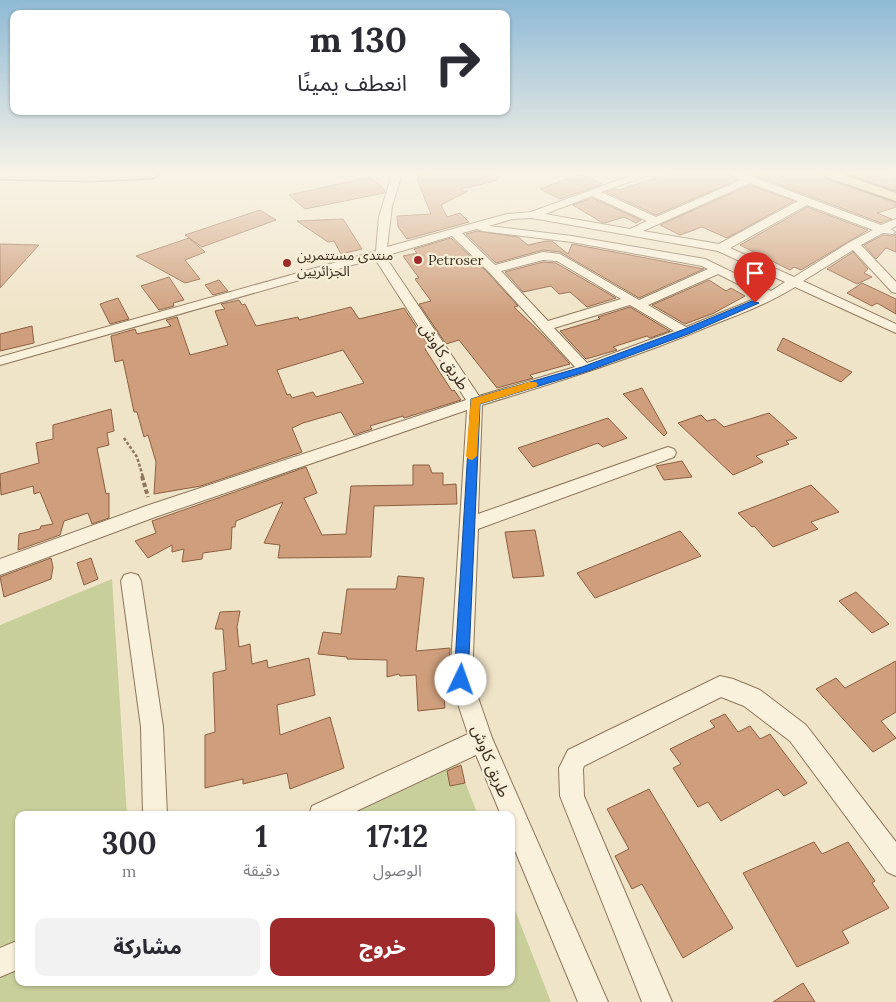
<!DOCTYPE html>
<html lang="ar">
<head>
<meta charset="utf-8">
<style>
  body { margin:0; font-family:Lora,"Noto Sans Arabic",serif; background:#f2f2f3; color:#2b2b33; direction:rtl; height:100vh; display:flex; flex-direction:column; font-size:19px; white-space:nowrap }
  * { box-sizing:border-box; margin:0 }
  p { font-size:16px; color:#7c7c81 }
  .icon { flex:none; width:28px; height:28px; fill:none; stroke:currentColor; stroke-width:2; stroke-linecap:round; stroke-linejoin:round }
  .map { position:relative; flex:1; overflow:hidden; direction:ltr }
  .side { position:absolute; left:15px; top:811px; width:500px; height:175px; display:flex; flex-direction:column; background:#fff; border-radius:10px; box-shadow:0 1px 4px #0004; direction:rtl }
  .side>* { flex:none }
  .banner { position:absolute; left:10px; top:10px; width:500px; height:105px; border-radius:10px; box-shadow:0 1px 4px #0004; direction:rtl; background:#fff; color:#2b2b33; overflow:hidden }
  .pin { position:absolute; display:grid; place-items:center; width:42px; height:42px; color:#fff; margin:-51px -21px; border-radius:50% 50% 50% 0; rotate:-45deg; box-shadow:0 0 5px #0007 }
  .pin .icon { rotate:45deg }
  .me { position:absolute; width:55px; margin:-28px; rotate:3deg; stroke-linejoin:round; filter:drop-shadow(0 0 4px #0008) }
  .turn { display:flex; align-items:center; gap:18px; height:105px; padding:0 20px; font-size:22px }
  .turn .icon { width:65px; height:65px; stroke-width:2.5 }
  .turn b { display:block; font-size:35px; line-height:42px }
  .eta { display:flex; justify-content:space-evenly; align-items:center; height:85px; text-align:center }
  .eta b { font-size:30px; font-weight:800; line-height:35px }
  .button { display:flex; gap:10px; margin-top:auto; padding:10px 20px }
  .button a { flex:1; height:58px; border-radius:10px; background:#9e2a2b; color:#fff; font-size:20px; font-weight:800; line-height:58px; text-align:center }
  .button a+a { background:#f2f2f3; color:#2b2b33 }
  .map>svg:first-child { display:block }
</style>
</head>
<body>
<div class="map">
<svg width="896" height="1002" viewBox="0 0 896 1002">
  <rect width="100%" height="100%" fill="#f0e4c8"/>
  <g fill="#c9cf9b">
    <path d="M112,579L127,815H19V982H511V900L551,1002H0V625Z"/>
    <path d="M458,764L478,815H351Z"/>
  </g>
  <g fill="#cf9f7d" stroke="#8d5f41" fill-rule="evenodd">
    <path d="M428,174H498V180L461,189L462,191H468L441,205L447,217L460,213L469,222L407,239L398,227L397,216L431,214L417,179L419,178L418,176Z"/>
    <path d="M579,174L603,184L560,199L540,189Z"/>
    <path d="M668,174H728L737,180L656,215L606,192L615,189L619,190Z"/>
    <path d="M751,174H822L825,179L896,203V207L877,213L892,219L881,223Z"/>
    <path d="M849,174H896V191Z"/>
    <path d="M370,177L385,190L384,193L305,209L289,195Z"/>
    <path d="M750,185L794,201L727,238L702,227L680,235L660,225Z"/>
    <path d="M592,198L641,220L636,223L624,217L605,223L601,222L573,205Z"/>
    <path d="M807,207L868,230L801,270L794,267L790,270L740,245Z"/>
    <path d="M260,210L276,220L202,247L185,235Z"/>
    <path d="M343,219L362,249L341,254L334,241L328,242L297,221Z"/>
    <path d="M477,231L518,237L528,245L546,241H552L568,254L572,244L704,269L639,298L560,252L543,250L496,263L466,234Z"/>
    <path d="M896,234V252L886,248L876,259L864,245L883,235L893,236Z"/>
    <path d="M189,238L205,252L185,260L200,279L185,283L136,256Z"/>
    <path d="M451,238L488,273L518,306L514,307L544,336L570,364L530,375L533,378L497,388L459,340L446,344L419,304L431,301L415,279L419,278L403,256L417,253L414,249Z"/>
    <path d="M0,244L39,245L0,288Z"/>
    <path d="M853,252L868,269L864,273L872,277L857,284L827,269Z"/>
    <path d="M543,262L556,263L616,298L587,307L570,292L559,294L551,286L523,292L505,272Z"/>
    <path d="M169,277L184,300L173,303L174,306L159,310L141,286Z"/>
    <path d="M219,280L228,291L213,295L205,285Z"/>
    <path d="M709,280L726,291L731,288L745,296L714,313L685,324L652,305Z"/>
    <path d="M862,283L896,299V314L877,303L872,306L847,293Z"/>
    <path d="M118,298L129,319L110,324L100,304Z"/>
    <path d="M239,300L242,305L245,304L256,326L298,317L299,320L351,307L359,319L404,308L430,348L425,349L452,391L454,390L461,400L404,418L403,416L370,426L372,429L354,435L341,412L303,423L292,428L302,452L201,486L154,494L156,462L148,435L144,437L137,412H134L123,360L115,362L111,336L135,329L137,334L171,326L166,320L177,317L190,355L228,345L215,311L225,309L221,304ZM343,350L364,383L316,397L313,392L292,398L290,394L287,395L277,370Z"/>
    <path d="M630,307L670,331L650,338L647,336L613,347L617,350L586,359L560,331L600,319L598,317Z"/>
    <path d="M32,326L34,343L0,351V334Z"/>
    <path d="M783,338L852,372L841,382L777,350Z"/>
    <path d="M642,388L667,433L664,436L623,394Z"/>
    <path d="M111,409L114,431L107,433L109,445L97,448L106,494L109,493V518L92,524L88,513L64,521L60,535L18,550L19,534L40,529L41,526L53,524L40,492L34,494L33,486L1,495L0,474L39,463L36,443L53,439V425Z"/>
    <path d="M769,413L797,438L786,441L789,444L756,456L763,462L733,475L678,423L701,415L707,421L715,419L724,427Z"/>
    <path d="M608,418L627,438L603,447L598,443L533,467L518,448Z"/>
    <path d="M682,461L692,477L664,480L656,466Z"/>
    <path d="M413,465H429L432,473H443V485L456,484L457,504L374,506L371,557L278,558L280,545L264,543L283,502L236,521L235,527H232L231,549L203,553L202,559L182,562L184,549L172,552V545L148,558L135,541L156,533L152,521L306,467L317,493L304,498L322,535L346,534L351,486L413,485Z"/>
    <path d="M811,485L839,512L811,522L818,529L773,547L754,526L752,527L738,513Z"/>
    <path d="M535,530L544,576L513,578L505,532Z"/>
    <path d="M680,531L701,556L595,598L577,573Z"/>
    <path d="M51,558L53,567L51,579L4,597L0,577Z"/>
    <path d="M91,558L98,579L84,585L77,563Z"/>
    <path d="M398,576L424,578L416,651L450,648L449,666L441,667L445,708L418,711L416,675L400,676L399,674L387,677V660L347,659V657L318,654L323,632L341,634L347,589H396Z"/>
    <path d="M856,592L889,624L872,633L839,601Z"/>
    <path d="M240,611L237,627L239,647L250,644L252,664L267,660L268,668L309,658L315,695L277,705L280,735L330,717L344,768L290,789L287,773L243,784V779L205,788V735L215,732L213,673L226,670L223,629H215L220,612Z"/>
    <path d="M896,661V712L881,721L896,738L873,752L816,689L836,678L845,688Z"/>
    <path d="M725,714L738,732L750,726L760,739L770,734L807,783L784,796L778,789L721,821L708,802L698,807L673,768L681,764L670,749L715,727L710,721Z"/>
    <path d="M461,765L465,783L450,786L447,771Z"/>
    <path d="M649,789L733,928L683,958L642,884L632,889L615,856L629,849L607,809Z"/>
    <path d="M814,842L822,854L848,842L875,881L872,883L889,908L842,931L849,943L797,967L743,873Z"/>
    <path d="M803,983L815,1002H773Z"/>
  </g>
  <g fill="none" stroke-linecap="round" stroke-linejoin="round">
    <defs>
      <g id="minor">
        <path d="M392,174H402L392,206L387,247L507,214L531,212L635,174H651L601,192L656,217L741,180L730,174H745L881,225L896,219V226L891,229L895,232L893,234L883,233L861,245L896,282V293L892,292L853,250L803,281L896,324V333L795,287C769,303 741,314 712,325C637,357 560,381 482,405L478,514L662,449L668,447L674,449L676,453L674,457L478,529L472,680L492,738L608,1002H578L511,841V815H501L476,755L348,815H309L312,806L468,734L450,680L467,410L158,516L0,575V559L146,506L466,400L377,262V258L0,365V357L376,251L379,217ZM750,183L798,201L719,244L643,231ZM592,196L647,221L630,229L545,214ZM807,205L873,230L850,242L794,277L730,248ZM532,218L718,251L785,282L771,291L705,259L572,236L489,226L512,219ZM477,229L482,231L572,242L702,266L708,269L639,300L560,254L543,252L495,265L462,233ZM452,236L489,272L575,367L479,396L389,262L388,255ZM543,260L557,261L621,299L548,321L501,271ZM718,274L762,296L686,327L648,305ZM630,305L674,331L587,363L554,328Z"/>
        <path d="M131,573L138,575L141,581L163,727L167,815H143L141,727L121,581L124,575Z"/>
        <path d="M720,676L733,679L760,690L806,725L896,842V876L887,872L790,741L744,706L721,697L584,766L583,769L584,796L672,1002H642L560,796L559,768L568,750Z"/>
        <path d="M19,940V969L0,977V948Z"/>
      </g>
      <g id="major">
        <path d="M0,174H159L153,178L91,181L0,179Z"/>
        <path d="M824,174H842L896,193V201L826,177Z"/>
      </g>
    </defs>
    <use href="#minor" stroke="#8d765c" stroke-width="2"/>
    <use href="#major" stroke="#5b4430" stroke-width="3"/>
    <path stroke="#8d765c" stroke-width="2.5" stroke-dasharray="3 2" stroke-linecap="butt" d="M124,438L137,457L143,477"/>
    <path stroke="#8d765c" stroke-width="4" stroke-dasharray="4.5 2.5" stroke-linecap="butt" d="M142,476L148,497"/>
    <use href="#minor" fill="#faf1dc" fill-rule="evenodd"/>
    <use href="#major" fill="#f3d9a0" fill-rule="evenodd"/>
  </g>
  <linearGradient id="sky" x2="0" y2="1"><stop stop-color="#8fbad6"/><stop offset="0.55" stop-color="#f8f3e6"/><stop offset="1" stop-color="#f8f3e6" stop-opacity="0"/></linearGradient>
  <rect width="896" height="315" fill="url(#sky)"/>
  <path fill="#1a73e8" stroke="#114b97" d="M752,301L759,303L688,334L588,371L480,404L468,680L466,685L461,687L456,685L454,680L471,399L582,367L682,330Z"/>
  <path fill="#f59e0b" d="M529,382H536L538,385L536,387L480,404L477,456L472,460L468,459L466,456L471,399Z"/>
  <g fill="#9e2a2b" stroke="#f7eed8" stroke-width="2">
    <circle cx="418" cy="260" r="5"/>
    <circle cx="287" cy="263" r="5"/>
  </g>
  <g text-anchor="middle" stroke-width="4.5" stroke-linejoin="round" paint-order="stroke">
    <g font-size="14" fill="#3d2e20" stroke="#f7eed8" text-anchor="start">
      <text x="297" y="260">منتدى مستتمرين<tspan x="297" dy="16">الجزائريين</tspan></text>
      <text x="428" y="265">Petroser</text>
    </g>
    <g font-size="16" fill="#3d2e20" stroke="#f7eed8">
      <text transform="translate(445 356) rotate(57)" y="6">طريق كاوش</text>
      <text transform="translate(491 761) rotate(68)" y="6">طريق كاوش</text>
    </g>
  </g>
</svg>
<div class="pin" style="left:755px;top:303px;background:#d93025"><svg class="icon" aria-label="arrive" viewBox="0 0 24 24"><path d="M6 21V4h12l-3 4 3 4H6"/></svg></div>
<svg class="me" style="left:461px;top:680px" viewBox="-20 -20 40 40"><circle r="19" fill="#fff"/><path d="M0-13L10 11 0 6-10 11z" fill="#1a73e8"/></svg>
<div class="banner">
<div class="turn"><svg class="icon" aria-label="right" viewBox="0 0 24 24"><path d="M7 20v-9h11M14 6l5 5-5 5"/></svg><div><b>130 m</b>انعطف يمينًا</div></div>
</div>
<section class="side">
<div class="eta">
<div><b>17:12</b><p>الوصول</p></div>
<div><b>1</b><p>دقيقة</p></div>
<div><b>300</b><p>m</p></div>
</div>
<div class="button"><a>خروج</a><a>مشاركة</a></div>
</section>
</div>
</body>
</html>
